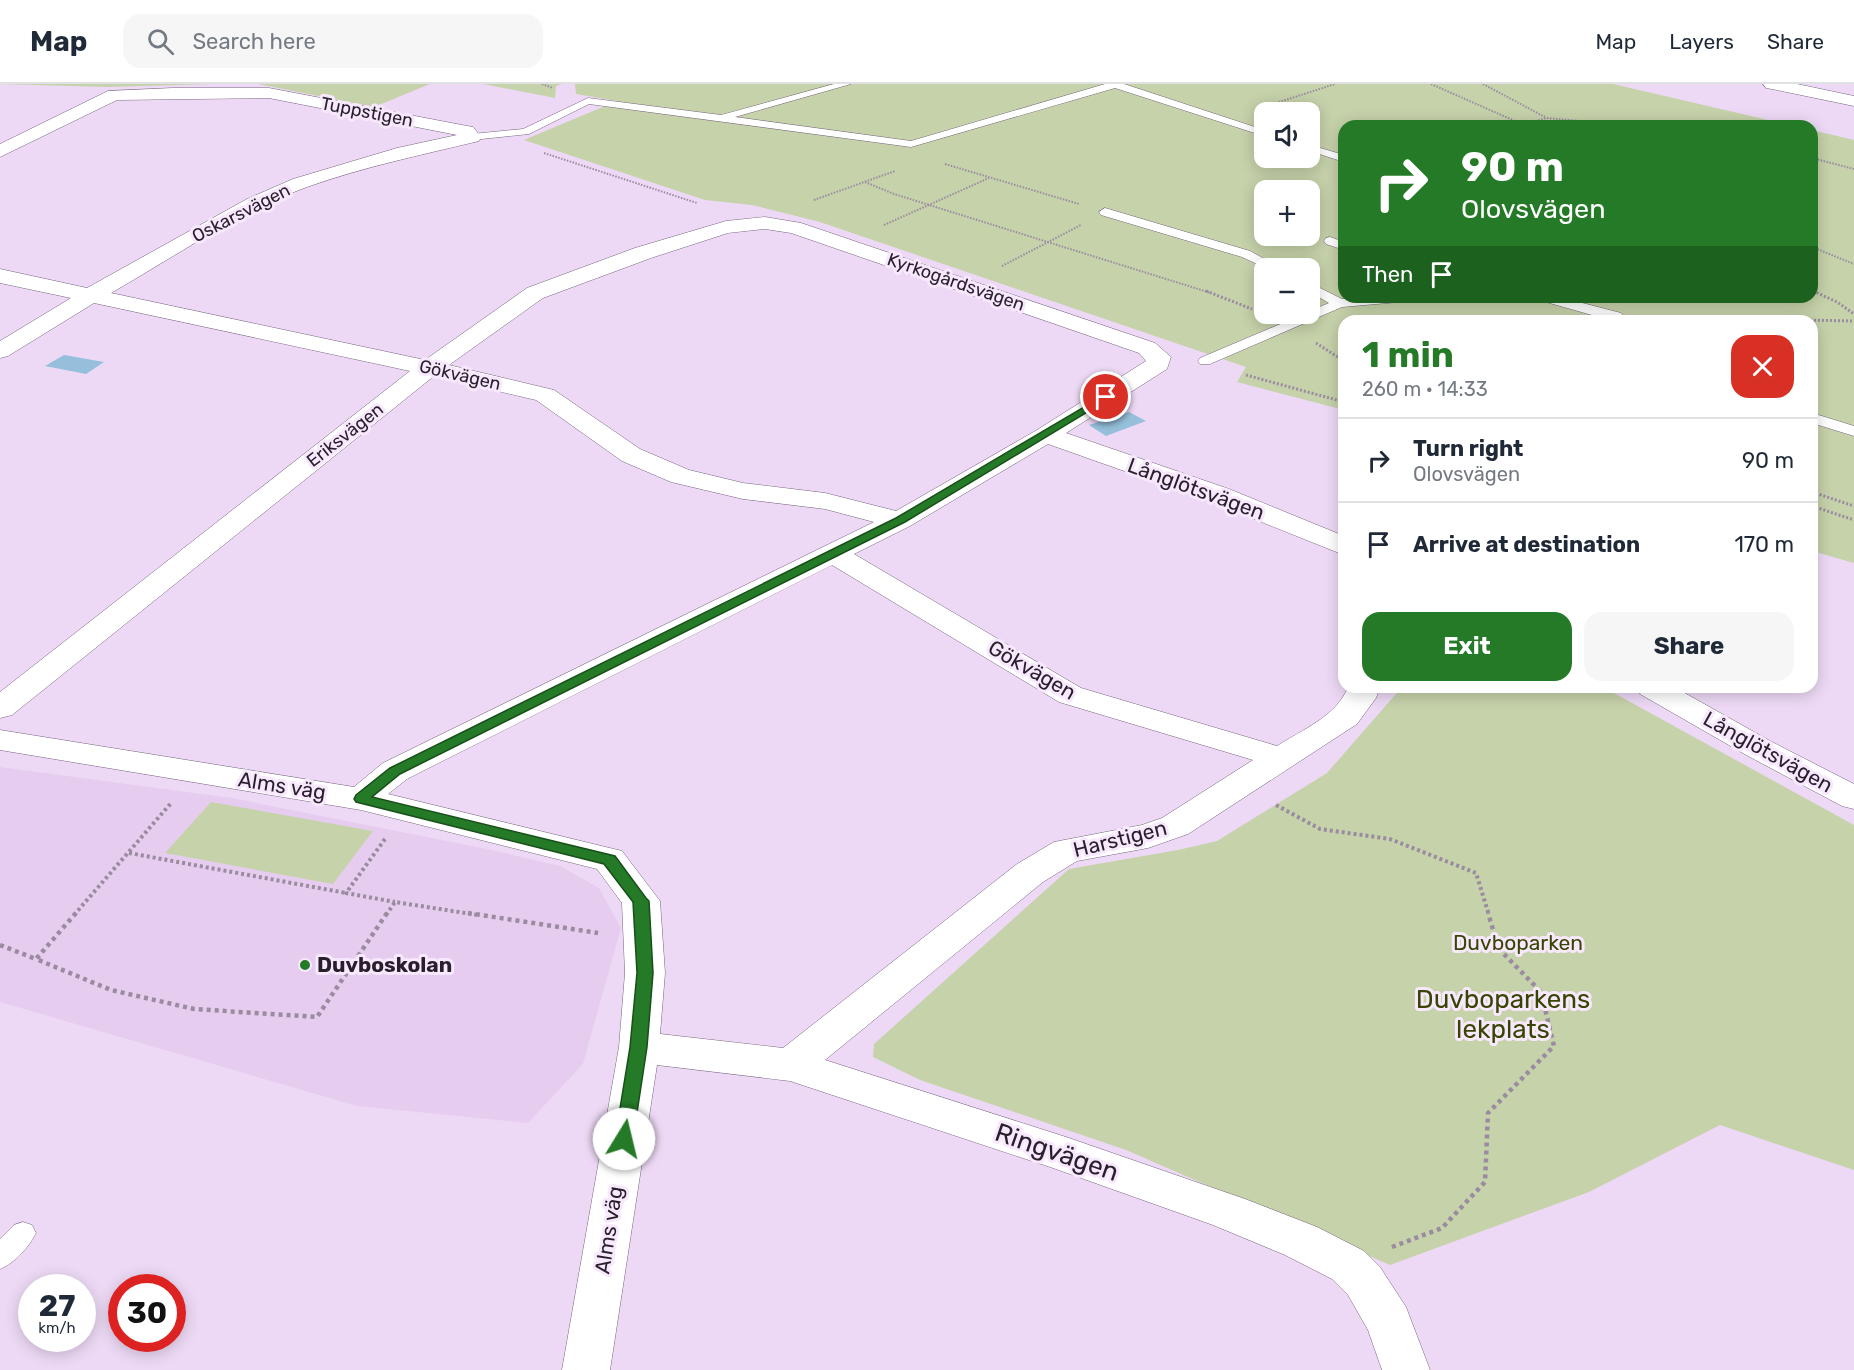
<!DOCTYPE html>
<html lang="en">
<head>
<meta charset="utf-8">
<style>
  body { margin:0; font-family:Rubik,sans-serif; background:#f6f6f7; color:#1f2937; height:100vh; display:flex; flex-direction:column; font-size:22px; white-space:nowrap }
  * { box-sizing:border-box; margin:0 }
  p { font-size:20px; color:#747a83 }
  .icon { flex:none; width:33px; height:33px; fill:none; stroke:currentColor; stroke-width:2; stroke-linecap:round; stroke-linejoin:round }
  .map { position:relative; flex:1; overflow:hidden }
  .drawer { position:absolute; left:1338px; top:231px; width:480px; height:378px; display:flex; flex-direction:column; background:#fff; border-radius:18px; box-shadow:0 3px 15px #0003 }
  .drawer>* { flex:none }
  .hud { position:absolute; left:1338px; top:36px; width:480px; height:183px; border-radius:18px; box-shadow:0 3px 15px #0003; background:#257a27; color:#fff; overflow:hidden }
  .fabs { position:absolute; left:1254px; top:18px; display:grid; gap:12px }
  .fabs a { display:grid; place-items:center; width:66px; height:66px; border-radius:12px; background:#fff; box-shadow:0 3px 15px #0003; font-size:30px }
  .speed { position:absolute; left:18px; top:1190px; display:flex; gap:12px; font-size:30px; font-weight:700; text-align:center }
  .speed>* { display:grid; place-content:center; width:78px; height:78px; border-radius:50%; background:#fff; box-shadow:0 3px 15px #0003; line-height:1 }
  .speed small { font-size:15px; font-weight:400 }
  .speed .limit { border:9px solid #d22; background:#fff; color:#111 }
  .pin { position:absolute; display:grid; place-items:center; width:51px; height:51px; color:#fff; margin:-26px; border:3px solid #fff; border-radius:50%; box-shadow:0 2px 6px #0007 }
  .me { position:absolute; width:66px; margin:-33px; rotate:9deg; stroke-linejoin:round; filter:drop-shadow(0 0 4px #0008) }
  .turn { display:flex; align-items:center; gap:21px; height:126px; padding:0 24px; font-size:27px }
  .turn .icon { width:78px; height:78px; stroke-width:2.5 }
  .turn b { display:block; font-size:42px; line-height:51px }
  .then { display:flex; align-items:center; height:57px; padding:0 24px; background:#0003; gap:12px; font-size:22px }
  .round { display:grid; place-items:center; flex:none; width:63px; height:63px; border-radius:18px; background:#f6f6f7 }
  .headline { display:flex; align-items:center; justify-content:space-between; height:102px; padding:0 24px }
  h1 { font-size:36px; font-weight:700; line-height:45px; color:#257a27 }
  .button { display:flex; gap:12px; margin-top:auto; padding:12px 24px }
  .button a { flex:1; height:69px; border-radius:18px; background:#257a27; color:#fff; font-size:24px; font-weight:700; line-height:69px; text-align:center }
  .button a+a { background:#f6f6f7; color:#1f2937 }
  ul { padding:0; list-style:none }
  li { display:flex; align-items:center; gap:18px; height:84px; padding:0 24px; border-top:2px solid #e0e1e3 }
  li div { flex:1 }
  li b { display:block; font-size:22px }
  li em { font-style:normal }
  header { display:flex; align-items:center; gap:36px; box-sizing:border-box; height:84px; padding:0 30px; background:#fff; border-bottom:2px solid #e0e1e3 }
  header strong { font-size:28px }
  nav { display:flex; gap:33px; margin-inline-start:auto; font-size:21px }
  .search { width:420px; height:54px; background:#f6f6f7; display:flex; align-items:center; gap:15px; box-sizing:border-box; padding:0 21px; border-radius:18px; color:#747a83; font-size:22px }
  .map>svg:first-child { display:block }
</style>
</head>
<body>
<header>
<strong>Map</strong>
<div class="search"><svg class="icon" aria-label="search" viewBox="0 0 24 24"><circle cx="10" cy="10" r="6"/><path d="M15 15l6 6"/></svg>Search here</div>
<nav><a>Map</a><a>Layers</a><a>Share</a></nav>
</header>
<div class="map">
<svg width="1854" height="1286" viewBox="0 0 1854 1286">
  <rect width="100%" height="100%" fill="#edd9f5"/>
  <path fill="#e6cdf0" d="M0,683L232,714L487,765L560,782L599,804L621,844L583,980L528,1039L357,1022L0,918Z"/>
  <g fill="#c6d2aa" fill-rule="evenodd">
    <path d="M0,0H212L108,3Z"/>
    <path d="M258,0H430L374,23Z"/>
    <path d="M483,0H562L556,2L555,14Z"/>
    <path d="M575,0H1613L1794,42H1344V213H1812V46L1854,56V479L1812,467V237H1344V326L1237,298L1246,283L820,138L752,121L705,116L524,56L617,17L576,10ZM1264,28H1310V74H1264ZM1264,106H1310V152H1264ZM1264,184H1310V230H1264Z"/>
    <path d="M1402,603H1603L1854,741V1086L1720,1041L1589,1108L1390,1181L1126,1066L920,996L873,973L874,960L1069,785L1178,766L1217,757L1327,689Z"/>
    <path d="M211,718L373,747L333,800L165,769Z"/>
  </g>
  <g fill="#95bfda">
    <path d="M64,271L104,278L86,290L45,282Z"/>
    <path d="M1129,328L1146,337L1106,352L1089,341Z"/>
  </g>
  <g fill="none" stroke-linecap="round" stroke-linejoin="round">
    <defs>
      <g id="lane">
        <path d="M834,0H851L735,33L911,57L1105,0H1124L1264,46V52L1115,4L911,63L589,20L529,50L472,56L467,53L472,50L523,45L588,14L721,31Z"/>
        <path d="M1310,61L1344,71V78L1310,67Z"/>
        <path d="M1105,124L1250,167L1281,184H1266L1242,173L1101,131L1099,128Z"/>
        <path d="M1330,153L1344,158V166L1326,160L1324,157L1326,154Z"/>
        <path d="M1310,199L1342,215L1417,213L1410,217L1342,223L1210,280H1200L1198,277L1200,274L1304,230H1310V227L1329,219L1310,208Z"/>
        <path d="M1537,213H1559L1621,229L1628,237H1613L1539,216Z"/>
        <path d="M1812,329L1854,342V352L1812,339Z"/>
        <path d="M23,1138L32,1141L36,1149C29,1163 15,1179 0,1185V1155L14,1141Z"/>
      </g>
      <g id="street">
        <path d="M1763,0H1797L1854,12V22L1772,5L1766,4Z"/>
        <path d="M173,4H269L467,42L473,43L481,53L479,57C421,71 363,83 307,103C241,127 172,174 111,209L425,276L527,204L635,164L726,137L765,133L801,139L1155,259L1171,273L1167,285L1066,349L1229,405L1344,452V471L1209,417L1048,360L910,442L854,470L1081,604L1277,662C1302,646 1337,632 1348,603H1380L1376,614L1357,640L1188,750L1148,764L1077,777L1043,798L825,976L1066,1053L1245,1115L1317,1143L1364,1167L1380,1183L1406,1223L1430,1286H1382L1368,1246L1348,1211L1332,1195L1285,1171L1213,1141L1053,1084L790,997L657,981L610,1286H562L619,963L625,889L622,819L597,785L361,726L0,666V646L354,703L383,679L874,438L825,425L743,415L671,398L622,377L536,316L434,292L12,631L0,634V608L410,287L94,219L8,272L0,274V257L71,214L0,199V185L87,204L247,115L293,95L397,64L457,51L269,14L117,16L0,73V60L108,7ZM765,145L791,149L1139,269L1146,277L1037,346L896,427L825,409L743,399L689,386L640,365L554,306L449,281L543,214L651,174L728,149ZM832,481L1059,618L1253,676L1162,734L1142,741L1054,758L1017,780L783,964L660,950L665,889L660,817L622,767L388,710L407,695Z"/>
        <path d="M1635,603H1674L1772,658L1854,700V725L1842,722L1748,672L1640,610Z"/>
      </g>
    </defs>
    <use href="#lane" stroke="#76657d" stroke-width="1"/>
    <use href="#street" stroke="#76657d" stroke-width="1"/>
    <g stroke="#9a8ba0" stroke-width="2" stroke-dasharray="1.5 1.5" stroke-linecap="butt">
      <path d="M542,0L553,4"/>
      <path d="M1431,0L1524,41"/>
      <path d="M1483,0L1545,33"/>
      <path d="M1270,21L1335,0"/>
      <path d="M1524,41L1546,34L1637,42"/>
      <path d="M544,69L697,119"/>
      <path d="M1812,74L1854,85"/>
      <path d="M945,80L1079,120"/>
      <path d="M865,98L894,110L1211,209"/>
      <path d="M814,116L895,87"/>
      <path d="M884,141L989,94"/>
      <path d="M1812,163L1854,180"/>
      <path d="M1002,182L1081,141"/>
      <path d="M1812,207L1816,209"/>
    </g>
    <g stroke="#9a8ba0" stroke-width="3" stroke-dasharray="2 2" stroke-linecap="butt">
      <path d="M1206,207L1252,225"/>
      <path d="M1813,207L1837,218L1854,230"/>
      <path d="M1650,233L1854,237"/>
      <path d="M1316,259L1344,277"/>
      <path d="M1246,291L1344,318"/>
      <path d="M1812,408L1854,422"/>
      <path d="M1812,422L1854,436"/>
    </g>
    <g stroke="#9a8ba0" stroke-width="4" stroke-dasharray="3 3" stroke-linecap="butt">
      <path d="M1276,721L1320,745L1390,755L1476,789L1489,831"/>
      <path d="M385,755L346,809L395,818"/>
      <path d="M129,769L346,809"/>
      <path d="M74,831L172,718"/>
      <path d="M386,831L395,818L478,831"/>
    </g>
    <g stroke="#9a8ba0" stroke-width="4.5" stroke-dasharray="4 4" stroke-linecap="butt">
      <path d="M76,829L36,875L111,906L194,925L317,933L387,829"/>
      <path d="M468,829L598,849"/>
      <path d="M0,861L36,875"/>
      <path d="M1392,1163L1442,1144L1485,1098L1488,1029L1554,962L1541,908L1499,865L1488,829"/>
    </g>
    <use href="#lane" fill="#fff" fill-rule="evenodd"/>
    <use href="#street" fill="#fff" fill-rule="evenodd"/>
  </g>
  <path fill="#257a27" stroke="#184f19" stroke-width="1.5" d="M1106,310L1111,313L1109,315L905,438L400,690L372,713L615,772L646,814L649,817L653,889L647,963L633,1055L630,1060L624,1062L618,1060L615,1055L630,963L637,889L633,818L604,780L356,718L354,715L356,711L390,684L896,434Z"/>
  <circle fill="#257a27" stroke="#f8e8fe" stroke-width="2" cx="305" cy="881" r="6"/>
  <g text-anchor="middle" stroke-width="6" stroke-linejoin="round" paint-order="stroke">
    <g font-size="18" fill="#271f29" stroke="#f8e8fe">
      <text transform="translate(367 28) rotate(11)" y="6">Tuppstigen</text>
      <text transform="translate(241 129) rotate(-27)" y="6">Oskarsvägen</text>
      <text transform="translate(956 198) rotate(19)" y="6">Kyrkogårdsvägen</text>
      <text transform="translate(460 291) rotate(13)" y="6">Gökvägen</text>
      <text transform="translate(345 351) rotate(-38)" y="6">Eriksvägen</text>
    </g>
    <g font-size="21" fill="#271f29" stroke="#f8e8fe">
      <text transform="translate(1196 405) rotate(20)" y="7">Långlötsvägen</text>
      <text transform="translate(1032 586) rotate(30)" y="7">Gökvägen</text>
      <text transform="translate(1768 668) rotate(29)" y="7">Långlötsvägen</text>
      <text transform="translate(282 702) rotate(9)" y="7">Alms väg</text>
      <text transform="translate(1120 755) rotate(-14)" y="7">Harstigen</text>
      <text transform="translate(609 1146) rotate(-81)" y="7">Alms väg</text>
    </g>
    <g font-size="21" fill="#384500" stroke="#f8e8fe">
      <text x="1518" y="866">Duvboparken</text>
    </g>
    <g font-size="21" font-weight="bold" fill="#271f29" stroke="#f8e8fe" text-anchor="start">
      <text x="317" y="888">Duvboskolan</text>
    </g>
    <g font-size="26" fill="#384500" stroke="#f8e8fe">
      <text x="1503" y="924">Duvboparkens<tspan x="1503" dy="30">lekplats</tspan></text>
    </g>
    <g font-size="26" fill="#271f29" stroke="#f8e8fe">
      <text transform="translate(1057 1068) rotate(19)" y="9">Ringvägen</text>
    </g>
  </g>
</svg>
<div class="fabs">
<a><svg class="icon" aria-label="sound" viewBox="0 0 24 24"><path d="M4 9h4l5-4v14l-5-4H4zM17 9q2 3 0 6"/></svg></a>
<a>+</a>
<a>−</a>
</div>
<div class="speed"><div>27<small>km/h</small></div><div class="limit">30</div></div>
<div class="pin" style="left:1106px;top:313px;background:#d93025"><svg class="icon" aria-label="arrive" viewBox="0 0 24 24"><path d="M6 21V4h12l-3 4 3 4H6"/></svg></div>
<svg class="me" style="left:624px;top:1055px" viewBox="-20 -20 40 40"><circle r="19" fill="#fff"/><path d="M0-13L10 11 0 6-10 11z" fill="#257a27"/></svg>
<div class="hud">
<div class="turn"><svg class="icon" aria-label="right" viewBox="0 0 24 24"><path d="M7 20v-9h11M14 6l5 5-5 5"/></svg><div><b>90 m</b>Olovsvägen</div></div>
<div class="then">Then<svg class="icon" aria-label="arrive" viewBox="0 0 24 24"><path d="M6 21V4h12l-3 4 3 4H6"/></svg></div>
</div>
<section class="drawer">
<div class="headline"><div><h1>1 min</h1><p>260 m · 14:33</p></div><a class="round" style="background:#d93025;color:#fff"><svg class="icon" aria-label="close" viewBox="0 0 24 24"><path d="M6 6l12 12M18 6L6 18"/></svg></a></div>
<ul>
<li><svg class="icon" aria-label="right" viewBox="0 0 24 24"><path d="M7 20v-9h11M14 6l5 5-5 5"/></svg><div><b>Turn right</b><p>Olovsvägen</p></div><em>90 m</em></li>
<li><svg class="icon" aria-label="arrive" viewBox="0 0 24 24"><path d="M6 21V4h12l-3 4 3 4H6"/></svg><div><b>Arrive at destination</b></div><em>170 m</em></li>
</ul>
<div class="button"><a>Exit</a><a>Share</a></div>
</section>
</div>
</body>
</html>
